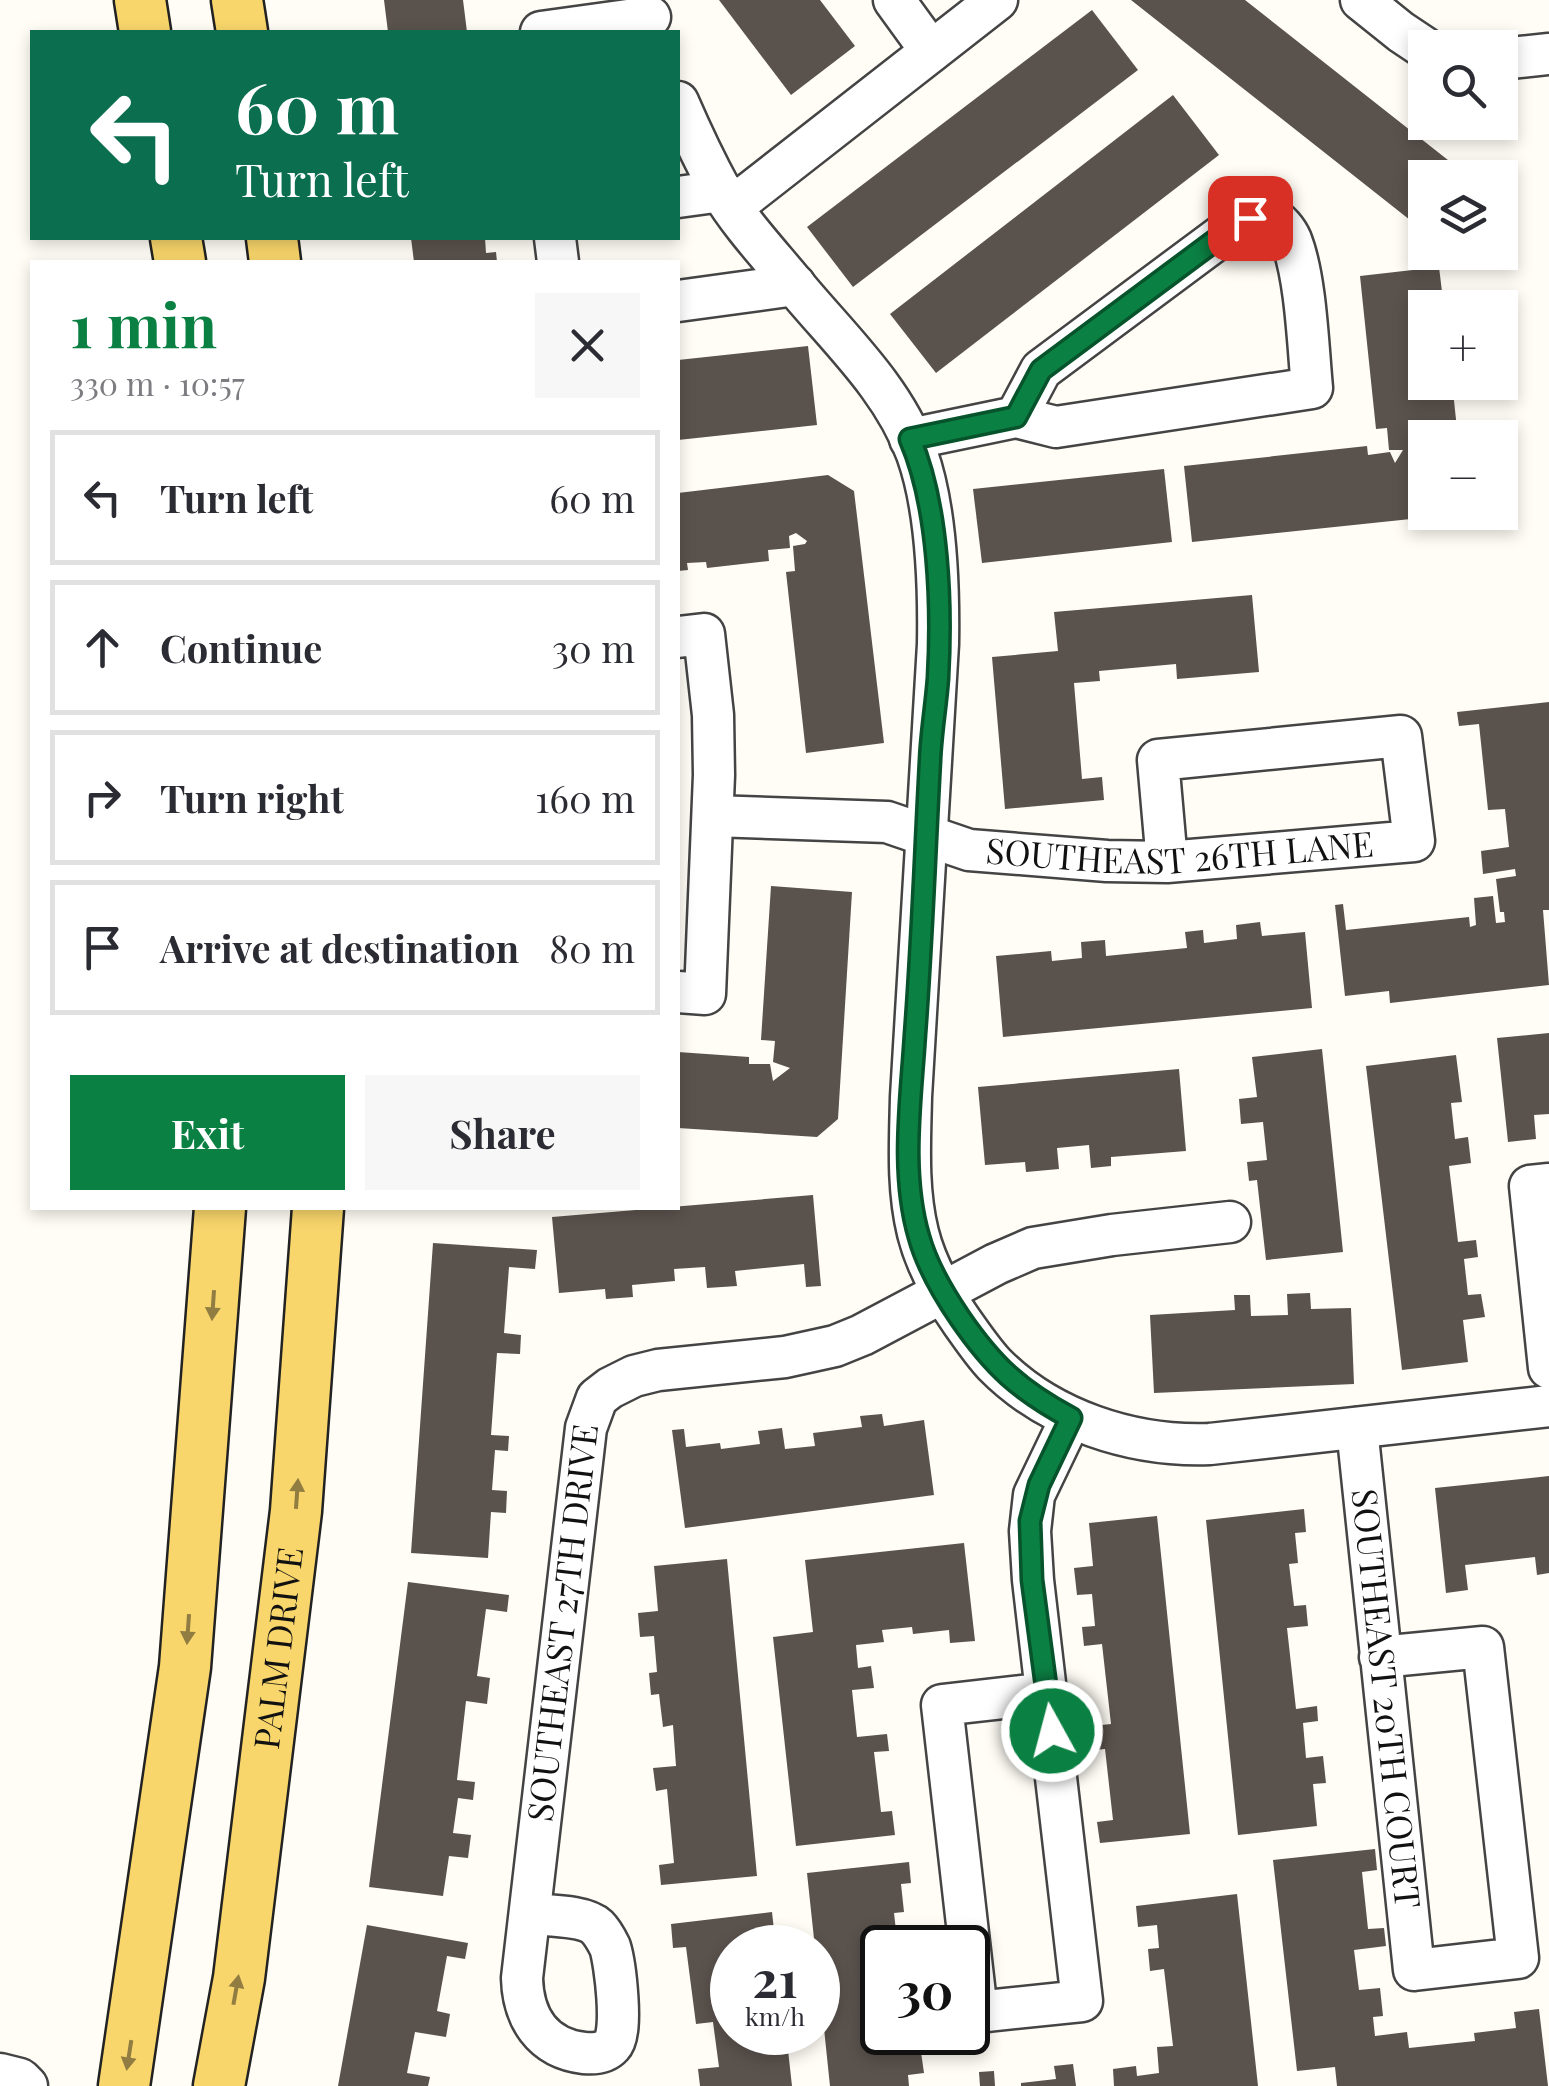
<!DOCTYPE html>
<html lang="en">
<head>
<meta charset="utf-8">
<style>
  body { margin:0; font-family:"Playfair Display",serif; background:#f7f7f7; color:#2b2b33; height:100vh; display:flex; flex-direction:column; font-size:38px; white-space:nowrap }
  * { box-sizing:border-box; margin:0 }
  p { font-size:32px; color:#7c7c81 }
  .icon { flex:none; width:55px; height:55px; fill:none; stroke:currentColor; stroke-width:2; stroke-linecap:round; stroke-linejoin:round }
  .map { position:relative; flex:1; overflow:hidden }
  .details { position:absolute; left:30px; top:260px; width:650px; height:950px; display:flex; flex-direction:column; background:#fff; border-radius:0px; box-shadow:0 5px 15px #0003 }
  .details>* { flex:none }
  .guide { position:absolute; left:30px; top:30px; width:650px; height:210px; border-radius:0px; box-shadow:0 5px 15px #0003; background:#0b6e4f; color:#fff; overflow:hidden }
  .fabs { position:absolute; left:1408px; top:30px; display:grid; gap:20px }
  .fabs a { display:grid; place-items:center; width:110px; height:110px; border-radius:0px; background:#fff; box-shadow:0 5px 15px #0003; font-size:50px }
  .speed { position:absolute; left:710px; top:1925px; display:flex; gap:20px; font-size:50px; font-weight:700; text-align:center }
  .speed>* { display:grid; place-content:center; width:130px; height:130px; border-radius:50%; background:#fff; box-shadow:0 5px 15px #0003; line-height:1 }
  .speed small { font-size:25px; font-weight:400 }
  .speed .limit { border:5px solid #111; border-radius:15px; background:#fff; color:#111 }
  .pin { position:absolute; display:grid; place-items:center; width:85px; height:85px; color:#fff; margin:-42px; border-radius:20px; box-shadow:0 5px 15px #0006 }
  .me { position:absolute; width:110px; margin:-55px; rotate:353deg; stroke-linejoin:round; filter:drop-shadow(0 0 8px #0008) }
  .turn { display:flex; align-items:center; gap:35px; height:210px; padding:0 40px; font-size:45px }
  .turn .icon { width:130px; height:130px; stroke-width:2.5 }
  .turn b { display:block; font-size:70px; line-height:85px }
  .round { display:grid; place-items:center; flex:none; width:105px; height:105px; border-radius:0px; background:#f7f7f7 }
  .head { display:flex; align-items:center; justify-content:space-between; height:170px; padding:0 40px }
  h1 { font-size:60px; font-weight:700; line-height:75px; color:#0b8043 }
  .action { display:flex; gap:20px; margin-top:auto; padding:20px 40px }
  .action a { flex:1; height:115px; border-radius:0px; background:#0b8043; color:#fff; font-size:40px; font-weight:700; line-height:115px; text-align:center }
  .action a+a { background:#f7f7f7; color:#2b2b33 }
  ul { padding:0; list-style:none }
  li { display:flex; align-items:center; gap:30px; height:135px; margin:0 20px 15px; padding:0 20px; border:5px solid #e1e1e2; border-radius:0px }
  li div { flex:1 }
  li b { display:block; font-size:38px }
  li em { font-style:normal }
  .map>svg:first-child { display:block }
</style>
</head>
<body>
<div class="map">
<svg width="1549" height="2086" viewBox="0 0 1549 2086">
  <rect width="100%" height="100%" fill="#fffdf5"/>
  <g fill="#5a524d">
    <path d="M384,0H463L467,32H388Z"/>
    <path d="M719,0H820L855,46L791,95Z"/>
    <path d="M1131,0H1245L1453,164L1443,178H1425V200L1410,220Z"/>
    <path d="M1092,10L1138,70L853,287L807,227Z"/>
    <path d="M1173,95L1219,155L936,373L890,314Z"/>
    <path d="M411,238H485L486,253L496,252L497,262H414Z"/>
    <path d="M1439,267L1444,308H1425V382H1452L1458,438H1425V512H1449V515L1192,542L1184,466L1367,446L1368,455L1390,452L1395,463L1403,450H1389L1387,428L1376,429L1360,276Z"/>
    <path d="M808,346L817,425L678,440V360Z"/>
    <path d="M1164,469L1172,542L982,563L973,489Z"/>
    <path d="M828,475L854,491L884,743L806,753L786,572L795,571L793,546L805,544L807,541L796,533L789,536L790,548L768,550L769,561L707,568L706,562L687,563L688,570L678,571V493Z"/>
    <path d="M1252,595L1259,672L1177,679L1176,664L1099,671L1100,681L1074,683L1082,779L1102,777L1104,800L1005,809L992,657L1058,651L1054,612Z"/>
    <path d="M1549,702V910H1543L1549,985L1390,1003L1389,991L1345,996L1335,905L1343,904L1346,930L1469,917L1470,927L1476,925L1474,898L1493,896L1496,923L1505,922L1504,912H1500L1496,879L1516,876L1515,869L1483,874L1481,851L1509,847L1505,809L1488,810L1479,724L1459,726L1457,712Z"/>
    <path d="M771,886L852,892L838,1119L817,1137L678,1128V1052L749,1057V1064H770L773,1081L790,1068L773,1062L775,1041L761,1040Z"/>
    <path d="M1260,922L1262,936L1305,932L1312,1008L1003,1037L996,956L1051,951L1052,961L1082,958L1081,942L1105,940L1106,956L1187,948L1185,932L1203,930L1204,943L1237,939L1236,925Z"/>
    <path d="M1549,1033V1114L1534,1115L1536,1139L1508,1142L1497,1038Z"/>
    <path d="M1322,1049L1343,1252L1266,1260L1257,1180L1249,1181L1247,1162L1267,1160L1263,1122L1241,1124L1239,1099L1257,1097L1252,1057Z"/>
    <path d="M1456,1055L1462,1102L1451,1103L1455,1139L1468,1137L1471,1163L1449,1166L1458,1242L1476,1240L1478,1257L1464,1259L1468,1295L1481,1294L1485,1317L1463,1320L1468,1362L1402,1370L1366,1066Z"/>
    <path d="M1179,1069L1186,1151L1111,1157V1166L1091,1168L1089,1145L1057,1148L1059,1169L1026,1172L1025,1162L985,1165L978,1087Z"/>
    <path d="M813,1195L821,1286L806,1287L804,1264L735,1271L737,1286L707,1288L705,1267L674,1269L675,1281L632,1285L633,1297L606,1299L605,1289L559,1293L552,1217Z"/>
    <path d="M433,1243L537,1250L535,1269L509,1267L504,1333L521,1335L520,1354L497,1353L491,1435L509,1436L508,1451L495,1450L492,1490L507,1491L506,1513L491,1512L488,1558L411,1553Z"/>
    <path d="M1310,1293L1311,1309L1351,1308L1354,1384L1154,1393L1150,1315L1235,1310L1234,1295H1250L1251,1316L1288,1315L1287,1294Z"/>
    <path d="M882,1414L884,1426L924,1420L934,1495L685,1528L672,1430L684,1429L686,1447L720,1443L721,1449L760,1444L758,1431L782,1428L785,1449L815,1446L813,1433L862,1427L860,1416Z"/>
    <path d="M1549,1476V1573L1537,1575L1535,1557L1465,1565L1468,1590L1446,1593L1435,1488Z"/>
    <path d="M1304,1509L1306,1532L1295,1533L1298,1563L1289,1564L1294,1606L1306,1605L1308,1626L1287,1628L1296,1709L1317,1706L1318,1721L1303,1723L1306,1758L1323,1756L1326,1783L1313,1784L1317,1826L1238,1835L1206,1520Z"/>
    <path d="M1157,1516L1190,1834L1100,1843L1097,1822L1113,1820L1105,1749L1095,1750L1092,1726L1111,1724L1102,1644L1084,1646L1082,1627L1095,1626L1092,1594L1077,1595L1074,1568L1093,1566L1089,1523Z"/>
    <path d="M964,1543L975,1641L950,1643L949,1630L913,1634L912,1627L882,1630L884,1642L856,1645L858,1668L871,1666L874,1688L852,1690L857,1737L887,1734L889,1751L874,1752L881,1812L892,1811L895,1835L796,1846L773,1637L813,1632L805,1560Z"/>
    <path d="M727,1559L757,1876L661,1885L659,1865L674,1863L667,1789L656,1791L653,1768L676,1766L673,1725L663,1727L659,1694L651,1695L649,1673L657,1672L654,1636L640,1637L638,1613L658,1611L654,1566Z"/>
    <path d="M408,1582L509,1595L507,1612L486,1609L477,1676L490,1678L487,1704L466,1701L457,1780L475,1782L473,1800L458,1798L453,1833L471,1835L468,1858L449,1856L443,1896L369,1887Z"/>
    <path d="M1375,1849L1377,1870L1362,1872L1368,1929L1384,1928L1386,1946L1354,1950L1359,1990L1380,1988L1383,2016L1373,2017L1375,2036L1407,2032L1409,2048L1475,2041L1474,2033L1516,2028L1514,2012L1539,2009L1548,2086H1337L1335,2067L1297,2071L1273,1860Z"/>
    <path d="M909,1862L911,1883L901,1884L904,1912L894,1913L898,1948H882V2032H906L908,2053L921,2052L924,2073L908,2075L909,2086H830L818,1971V1948H815L807,1873Z"/>
    <path d="M1237,1894L1258,2086H1114L1113,2069L1136,2066L1137,2076L1159,2073L1157,2047L1173,2046L1164,1969L1150,1971L1148,1949L1159,1948L1157,1925L1138,1927L1136,1906Z"/>
    <path d="M772,1912L776,1948H732V2032H786L792,2086H700L698,2069L719,2067L713,2022L696,2024L686,1947L673,1948L671,1924Z"/>
    <path d="M367,1925L468,1943L465,1959L447,1956L437,2011L450,2014L446,2037L415,2032L407,2073L430,2077L428,2086H338Z"/>
    <path d="M1073,2064L1076,2086H1021V2083L1056,2079L1054,2066Z"/>
    <path d="M994,2071L995,2086H980L979,2072Z"/>
  </g>
  <g fill="none" stroke-linecap="round" stroke-linejoin="round">
    <defs>
      <g id="minor">
        <path d="M894,0L931,51"/>
        <path d="M1361,0L1401,32L1425,48"/>
        <path d="M541,32L650,17"/>
        <path d="M1500,59L1549,54"/>
        <path d="M678,102C691,132 705,162 721,191C740,223 768,253 792,282C836,336 893,387 917,454C937,510 939,585 938,644L911,1097C910,1142 907,1189 918,1233C926,1265 943,1295 962,1322C972,1336 982,1351 994,1364C1049,1420 1132,1447 1210,1444L1549,1406"/>
        <path d="M678,197L722,191"/>
        <path d="M732,207L997,0"/>
        <path d="M555,238L558,262"/>
        <path d="M678,301L795,285"/>
        <path d="M910,439L1016,417L1056,427L1312,388C1308,346 1306,278 1291,240C1287,231 1279,221 1270,217C1260,213 1249,218 1240,222L1041,370L1016,417"/>
        <path d="M678,637L704,634L713,715L714,775L705,994L678,992"/>
        <path id="s1" d="M713,816L887,822L969,850L1107,861L1167,862L1414,841L1401,736L1158,760L1167,862"/>
        <path d="M1549,1184L1530,1186L1549,1368"/>
        <path id="s2" d="M1357,1428L1414,1970L1518,1958L1483,1647L1380,1657"/>
        <path d="M1047,1693L942,1705L977,2012L1082,2001L1033,1580L1030,1531L1034,1495L1071,1418"/>
        <path id="s3" d="M530,1914C548,1916 584,1915 597,1927C602,1932 607,1941 610,1947C615,1963 624,2033 612,2045C605,2053 594,2054 584,2053C542,2048 523,2017 522,1978L586,1428L597,1398L610,1388L634,1376L658,1370L785,1357L835,1346L862,1335L996,1264L1033,1248L1112,1235L1230,1222"/>
        <path d="M0,2074L20,2079L27,2086"/>
      </g>
      <g id="major">
        <path d="M140,0L145,32"/>
        <path d="M237,0L242,32"/>
        <path d="M176,238L180,262"/>
        <path d="M272,238L275,262"/>
        <path d="M124,2086L185,1667L220,1208"/>
        <path id="s4" d="M219,2086L239,1978L296,1511L318,1208"/>
      </g>
    </defs>
    <use href="#minor" stroke="#444" stroke-width="45"/>
    <use href="#major" stroke="#222" stroke-width="55"/>
    <use href="#minor" stroke="#fff" stroke-width="40"/>
    <use href="#major" stroke="#f9d66b" stroke-width="50"/>
  </g>
  <defs><path id="oneway-solid" d="M-6-.8H1V-3.2L6.5 0L1 3.2V.8H-6Z" transform="scale(2.5)"/></defs>
  <g fill="#917d42">
    <use href="#oneway-solid" transform="translate(213 1305) rotate(94)"/>
    <use href="#oneway-solid" transform="translate(297 1494) rotate(-86)"/>
    <use href="#oneway-solid" transform="translate(188 1629) rotate(94)"/>
    <use href="#oneway-solid" transform="translate(236 1990) rotate(-80)"/>
    <use href="#oneway-solid" transform="translate(129 2055) rotate(99)"/>
  </g>
  <g fill="none" stroke-linecap="round" stroke-linejoin="round">
    <defs>
      <path id="route" d="M1052,1731L1032,1580L1030,1521L1039,1485L1071,1418C1019,1390 993,1366 960,1318C943,1293 927,1266 919,1237C900,1173 911,1099 915,1034C922,943 925,852 930,761C931,733 936,706 938,678C942,606 939,506 910,439L1016,417L1041,370L1240,222L1250,218"/>
    </defs>
    <use href="#route" stroke="#07532c" stroke-width="25"/>
    <use href="#route" stroke="#0b8043" stroke-width="18"/>
  </g>
  <g text-anchor="middle" stroke-width="10" stroke-linejoin="round" paint-order="stroke">
    <g font-size="35" fill="#111" stroke="#fff">
      <text dy="12" stroke="none"><textPath href="#s1" startOffset="472">SOUTHEAST 26TH LANE</textPath></text>
      <text dy="12" stroke="none"><textPath href="#s3" startOffset="688">SOUTHEAST 27TH DRIVE</textPath></text>
      <text dy="12" stroke="none"><textPath href="#s4" startOffset="442">PALM DRIVE</textPath></text>
      <text dy="12" stroke="none"><textPath href="#s2" startOffset="272">SOUTHEAST 20TH COURT</textPath></text>
    </g>
  </g>
</svg>
<div class="fabs">
<a><svg class="icon" aria-label="search" viewBox="0 0 24 24"><circle cx="10" cy="10" r="6"/><path d="M15 15l6 6"/></svg></a>
<a><svg class="icon" aria-label="layers" viewBox="0 0 24 24"><path d="M12 4l9 5-9 5-9-5zM3 14l9 5 9-5"/></svg></a>
<a>+</a>
<a>−</a>
</div>
<div class="speed"><div>21<small>km/h</small></div><div class="limit">30</div></div>
<div class="pin" style="left:1250px;top:218px;background:#d93025"><svg class="icon" aria-label="arrive" viewBox="0 0 24 24"><path d="M6 21V4h12l-3 4 3 4H6"/></svg></div>
<svg class="me" style="left:1052px;top:1731px" viewBox="-20 -20 40 40"><circle r="17" fill="#0b8043" stroke="#fff" stroke-width="3"/><path d="M0-11L8 9 0 5-8 9z" fill="#fff"/></svg>
<div class="guide">
<div class="turn"><svg class="icon" aria-label="left" viewBox="0 0 24 24"><path d="M17 20v-9H6M10 6l-5 5 5 5"/></svg><div><b>60 m</b>Turn left</div></div>
</div>
<section class="details">
<div class="head"><div><h1>1 min</h1><p>330 m · 10:57</p></div><a class="round"><svg class="icon" aria-label="close" viewBox="0 0 24 24"><path d="M6 6l12 12M18 6L6 18"/></svg></a></div>
<ul>
<li><svg class="icon" aria-label="left" viewBox="0 0 24 24"><path d="M17 20v-9H6M10 6l-5 5 5 5"/></svg><div><b>Turn left</b></div><em>60 m</em></li>
<li><svg class="icon" aria-label="ahead" viewBox="0 0 24 24"><path d="M12 20V5M6 11l6-6 6 6"/></svg><div><b>Continue</b></div><em>30 m</em></li>
<li><svg class="icon" aria-label="right" viewBox="0 0 24 24"><path d="M7 20v-9h11M14 6l5 5-5 5"/></svg><div><b>Turn right</b></div><em>160 m</em></li>
<li><svg class="icon" aria-label="arrive" viewBox="0 0 24 24"><path d="M6 21V4h12l-3 4 3 4H6"/></svg><div><b>Arrive at destination</b></div><em>80 m</em></li>
</ul>
<div class="action"><a>Exit</a><a>Share</a></div>
</section>
</div>
</body>
</html>
